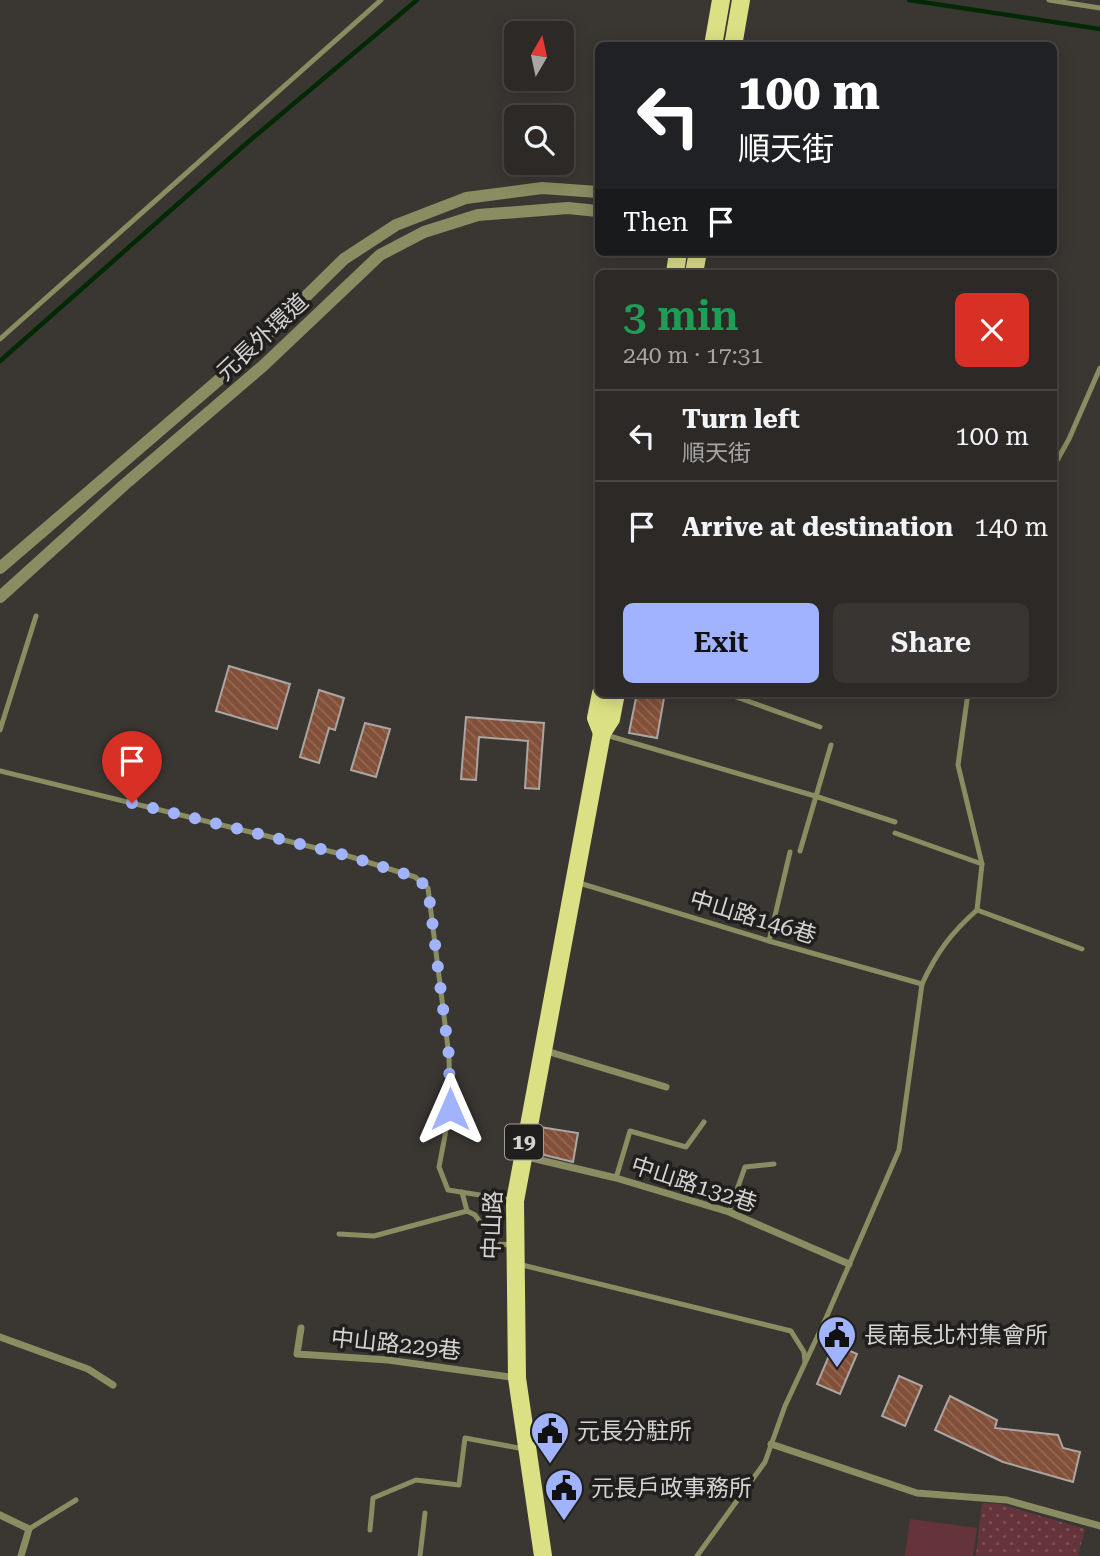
<!DOCTYPE html>
<html lang="en">
<head>
<meta charset="utf-8">
<style>
  body { margin:0; font-family:"Roboto Serif","Noto Sans TC",serif; background:#383532; color:#f1f3f6; height:100vh; display:flex; flex-direction:column; font-size:26px; white-space:nowrap }
  * { box-sizing:border-box; margin:0 }
  p { font-size:23px; color:#a6a6a7 }
  .icon { flex:none; width:38px; height:38px; fill:none; stroke:currentColor; stroke-width:2; stroke-linecap:round; stroke-linejoin:round }
  .map { position:relative; flex:1; overflow:hidden }
  .sheet { position:absolute; left:595px; top:270px; width:462px; height:427px; display:flex; flex-direction:column; background:#2c2926; border-radius:10px; box-shadow:0 4px 18px #0003,0 0 0 2px #484543 }
  .sheet>* { flex:none }
  .guide { position:absolute; left:595px; top:42px; width:462px; height:214px; border-radius:10px; box-shadow:0 4px 18px #0003,0 0 0 2px #484543; background:#202124; color:#fff; overflow:hidden }
  .needle { width:46px; rotate:9deg }
  .buttons { position:absolute; left:504px; top:21px; display:grid; gap:14px }
  .buttons a { display:grid; place-items:center; width:70px; height:70px; border-radius:10px; background:#2c2926; box-shadow:0 4px 18px #0003,0 0 0 2px #484543; font-size:35px }
  .pin { position:absolute; display:grid; place-items:center; width:60px; height:60px; color:#fff; margin:-72px -30px; border-radius:50% 50% 50% 0; rotate:-45deg; box-shadow:0 0 7px #0007 }
  .pin .icon { rotate:45deg }
  .me { position:absolute; width:77px; margin:-38px; rotate:0deg; stroke-linejoin:round; filter:drop-shadow(0 0 5px #0008) }
  .turn { display:flex; align-items:center; gap:24px; height:147px; padding:0 28px; font-size:32px }
  .turn .icon { width:91px; height:91px; stroke-width:2.5 }
  .turn b { display:block; font-size:49px; line-height:60px }
  .then { display:flex; align-items:center; height:66px; padding:0 28px; background:#0003; gap:14px; font-size:26px }
  .round { display:grid; place-items:center; flex:none; width:74px; height:74px; border-radius:10px; background:#383532 }
  .headline { display:flex; align-items:center; justify-content:space-between; height:119px; padding:0 28px }
  h1 { font-size:42px; font-weight:600; line-height:52px; color:#1e9e55 }
  .button { display:flex; gap:14px; margin-top:auto; padding:14px 28px }
  .button a { flex:1; height:80px; border-radius:10px; background:#a1b3fd; color:#111; font-size:28px; font-weight:600; line-height:80px; text-align:center }
  .button a+a { background:#383532; color:#f1f3f6 }
  ul { padding:0; list-style:none }
  li { display:flex; align-items:center; gap:21px; height:91px; padding:0 28px; border-top:2px solid #484543 }
  li div { flex:1 }
  li b { display:block; font-size:26px }
  li em { font-style:normal }
  .map>svg:first-child { display:block }
</style>
</head>
<body>
<div class="map">
<svg width="1100" height="1556" viewBox="0 0 1100 1556">
  <defs>
    <pattern id="park-dots" width="8" height="8" patternUnits="userSpaceOnUse" patternTransform="scale(1.75)"><rect width="8" height="8" fill="#65343b"/><path d="M2 2h.1M6 6h.1" fill="none" stroke="#7a5056" stroke-width="1.8" stroke-linecap="round"/></pattern>
    <pattern id="building-back-hatch" width="6" height="6" patternUnits="userSpaceOnUse" patternTransform="scale(1.75)"><rect width="6" height="6" fill="#825039"/><path d="M-1 5l2 2M0 0l6 6M5-1l2 2" fill="none" stroke="#936855"/></pattern>
  </defs>
  <rect width="100%" height="100%" fill="#3a3733"/>
  <path fill="#65343b" d="M910,1519L977,1528L973,1556H905Z"/>
  <path fill="url(#park-dots)" d="M982,1503L1000,1504L1085,1529L1078,1556H976Z"/>
  <g fill="none" stroke-linecap="round" stroke-linejoin="round">
    <g stroke="#022904" stroke-width="4.5">
      <path d="M909,0L1100,29"/>
      <path d="M0,361L248,142L417,0"/>
    </g>
  </g>
  <g fill="url(#building-back-hatch)" stroke="#aba6a3" stroke-width="2">
    <path d="M229,666L290,684L277,729L216,711Z"/>
    <path d="M319,690L344,698L335,730L329,728L319,763L300,757Z"/>
    <path d="M637,693L664,698L657,738L629,733Z"/>
    <path d="M466,717L544,723L539,789L525,788L528,741L479,737L476,780L461,779Z"/>
    <path d="M365,723L390,729L376,777L351,770Z"/>
    <path d="M540,1127L578,1133L573,1162L536,1153Z"/>
    <path d="M834,1344L857,1354L840,1394L817,1384Z"/>
    <path d="M899,1376L922,1386L905,1426L882,1416Z"/>
    <path d="M950,1396L997,1420L995,1428L1058,1435L1063,1448L1080,1452L1073,1482L1003,1462L935,1430Z"/>
  </g>
  <g fill="none" stroke-linecap="round" stroke-linejoin="round">
    <g stroke="#8a8c61" stroke-width="5">
      <path d="M1049,0L1100,8"/>
      <path d="M0,339L381,0"/>
      <path d="M1054,466L1069,439L1100,368"/>
      <path d="M725,693L820,727"/>
      <path d="M956,693L967,697"/>
      <path d="M0,730L36,616"/>
      <path d="M606,735L815,796L895,822"/>
      <path d="M0,771L345,855L415,877L428,888L449,1056L450,1109L439,1167L448,1190L512,1200"/>
      <path d="M895,833L982,864"/>
      <path d="M800,851L831,745"/>
      <path d="M576,882L769,941L922,984"/>
      <path d="M977,910L1082,949"/>
      <path d="M769,941L790,852"/>
      <path d="M616,1178L630,1131L686,1147L704,1122"/>
      <path d="M462,1192L467,1211L475,1215L496,1244L512,1245"/>
      <path d="M729,1212L745,1167L774,1164"/>
      <path d="M339,1234L374,1236L467,1211"/>
      <path d="M518,1264L791,1331L804,1352L805,1362"/>
      <path d="M29,1529L76,1500"/>
      <path d="M370,1530L373,1498L416,1480L459,1485L465,1438L524,1449"/>
      <path d="M420,1556L425,1513"/>
      <path d="M697,1556L765,1462L785,1406L826,1318L899,1150L922,984C937,952 951,933 977,910L982,864L958,765L968,693"/>
    </g>
    <g stroke="#8a8c61" stroke-width="7">
      <path d="M543,1050L666,1087"/>
      <path d="M523,1156L616,1178L729,1212L849,1264"/>
      <path d="M301,1328L297,1354L388,1360L517,1378"/>
      <path d="M0,1337L88,1369L113,1385"/>
      <path d="M771,1444L917,1493L1007,1500L1100,1526"/>
      <path d="M0,1515L29,1529L21,1556"/>
    </g>
    <g stroke="#8a8c61" stroke-width="12">
      <path d="M0,568L235,366L344,259L396,225L466,198L542,188L598,192"/>
      <path d="M0,597L124,485L264,365L380,255L424,232L478,215L568,208L598,211"/>
    </g>
    <g stroke="#dce084" stroke-width="18">
      <path d="M713,46L721,0"/>
      <path d="M733,46L741,0"/>
      <path d="M675,273L678,252"/>
      <path d="M694,273L698,252"/>
      <path d="M601,693L596,718L602,733"/>
      <path d="M543,1556L517,1378L515,1201L602,733L611,719L616,693"/>
    </g>
  </g>
  <g fill="none" stroke-linecap="round" stroke-linejoin="round">
    <path stroke="#a1b3fd" stroke-width="12" stroke-dasharray="0 21.6" d="M132,803L345,855L415,877L428,888L449,1056L450,1109"/>
  </g>
  <defs>
    <symbol id="civic-pin" viewBox="-11 -11 22 30"><path d="M0 17L-7.5 6A9.5 9.5 0 1 1 7.5 6Z" fill="#a1b3fd" stroke="#201f1d"/><path d="M-.6-6.5H3V-4.5H.6V-3L4-1V1h2V6H-6V1h2V-1L-.6-3ZM-1.2 2.5V6h2.4V2.5Z" fill="#111"/></symbol>
  </defs>
  <g fill-rule="evenodd">
    <use href="#civic-pin" x="815" y="1313" width="44" height="60"/>
    <use href="#civic-pin" x="528" y="1409" width="44" height="60"/>
    <use href="#civic-pin" x="542" y="1466" width="44" height="60"/>
  </g>
  <g text-anchor="middle" stroke-width="7" stroke-linejoin="round" paint-order="stroke">
    <rect fill="#201f1d" stroke="#9f9d9b" stroke-width="2" x="505" y="1124.5" width="38" height="35" rx="5"/>
    <g font-size="21" font-weight="bold" fill="#d5d3d1">
      <text x="524" y="1149">19</text>
    </g>
    <g font-size="23" fill="#d5d3d1" stroke="#201f1d">
      <text transform="translate(262 337) rotate(-43)" y="8">元長外環道</text>
      <text transform="translate(753 917) rotate(17)" y="8">中山路146巷</text>
      <text transform="translate(694 1184) rotate(18)" y="8">中山路132巷</text>
      <text transform="translate(492 1225) rotate(-88)" y="8">中山路</text>
      <text transform="translate(396 1344) rotate(6)" y="8">中山路229巷</text>
    </g>
    <g font-size="23" fill="#d5d3d1" stroke="#201f1d" text-anchor="start">
      <text x="864" y="1343">長南長北村集會所</text>
      <text x="577" y="1439">元長分駐所</text>
      <text x="591" y="1496">元長戶政事務所</text>
    </g>
  </g>
</svg>
<div class="buttons">
<a><svg class="needle" viewBox="-14 -14 28 28"><path d="M0-13l5 13h-10z" fill="#e53935"/><path d="M0 13l5-13h-10z" fill="#a6a6a7"/></svg></a>
<a><svg class="icon" aria-label="search" viewBox="0 0 24 24"><circle cx="10" cy="10" r="6"/><path d="M15 15l6 6"/></svg></a>
</div>
<div class="pin" style="left:132px;top:803px;background:#d93025"><svg class="icon" aria-label="arrive" viewBox="0 0 24 24"><path d="M6 21V4h12l-3 4 3 4H6"/></svg></div>
<svg class="me" style="left:450px;top:1109px" viewBox="-20 -20 40 40"><path d="M0-17L14 15 0 8-14 15z" fill="#a1b3fd" stroke="#fff" stroke-width="4"/></svg>
<div class="guide">
<div class="turn"><svg class="icon" aria-label="left" viewBox="0 0 24 24"><path d="M17 20v-9H6M10 6l-5 5 5 5"/></svg><div><b>100 m</b>順天街</div></div>
<div class="then">Then<svg class="icon" aria-label="arrive" viewBox="0 0 24 24"><path d="M6 21V4h12l-3 4 3 4H6"/></svg></div>
</div>
<section class="sheet">
<div class="headline"><div><h1>3 min</h1><p>240 m · 17:31</p></div><a class="round" style="background:#d93025;color:#fff"><svg class="icon" aria-label="close" viewBox="0 0 24 24"><path d="M6 6l12 12M18 6L6 18"/></svg></a></div>
<ul>
<li><svg class="icon" aria-label="left" viewBox="0 0 24 24"><path d="M17 20v-9H6M10 6l-5 5 5 5"/></svg><div><b>Turn left</b><p>順天街</p></div><em>100 m</em></li>
<li><svg class="icon" aria-label="arrive" viewBox="0 0 24 24"><path d="M6 21V4h12l-3 4 3 4H6"/></svg><div><b>Arrive at destination</b></div><em>140 m</em></li>
</ul>
<div class="button"><a>Exit</a><a>Share</a></div>
</section>
</div>
</body>
</html>
